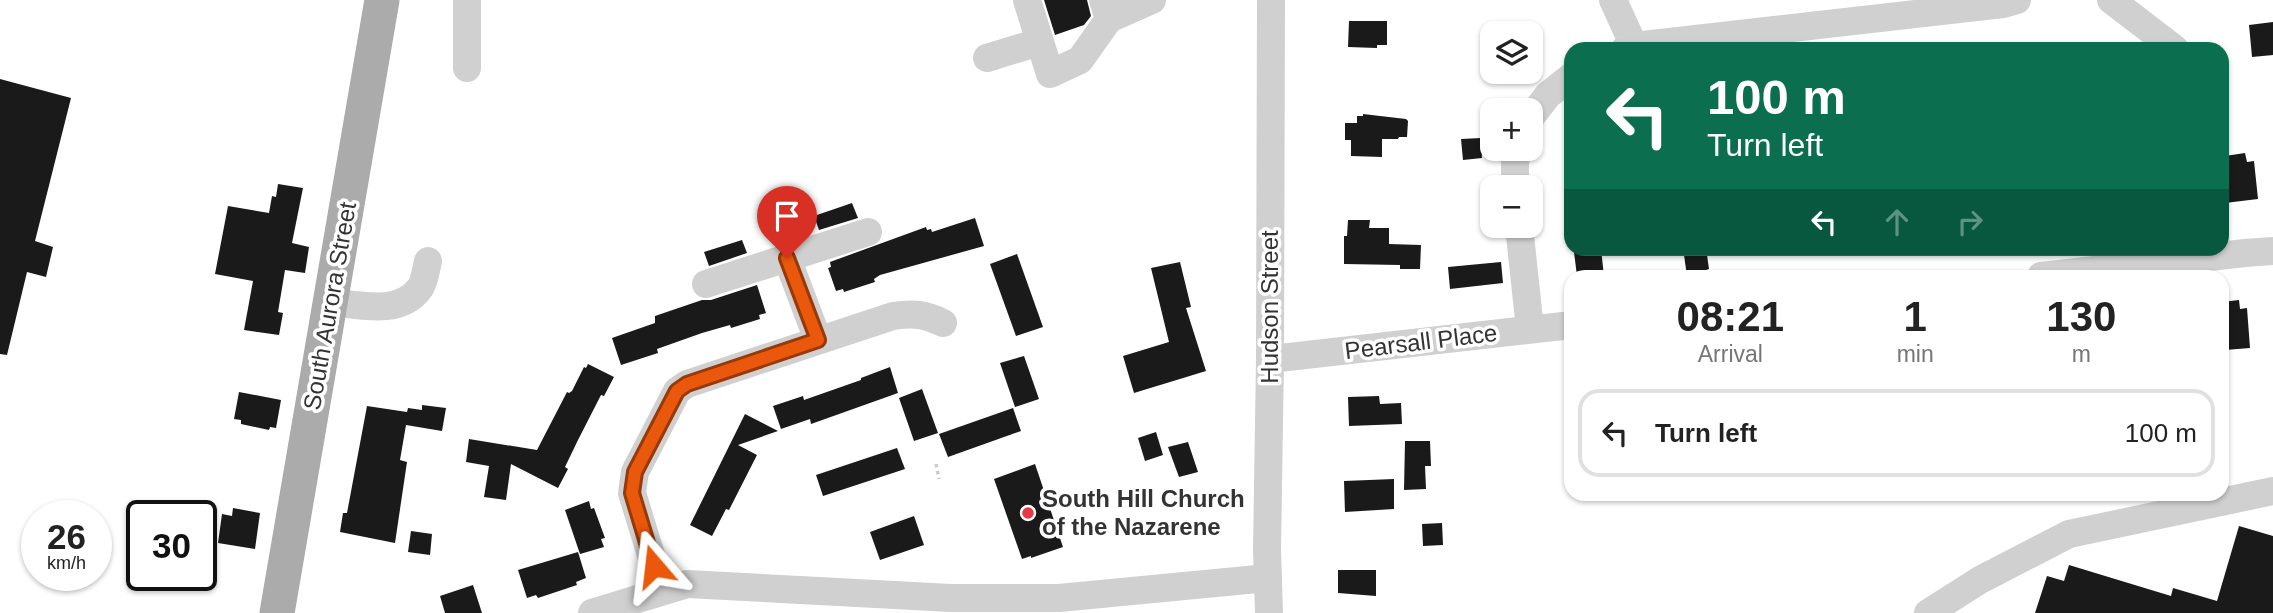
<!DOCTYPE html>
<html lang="en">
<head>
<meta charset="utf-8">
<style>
  body { margin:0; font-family:Arial,sans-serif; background:#f6f6f6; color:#222; height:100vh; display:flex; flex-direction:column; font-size:26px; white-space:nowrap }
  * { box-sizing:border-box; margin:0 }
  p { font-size:23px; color:#767676 }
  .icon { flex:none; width:38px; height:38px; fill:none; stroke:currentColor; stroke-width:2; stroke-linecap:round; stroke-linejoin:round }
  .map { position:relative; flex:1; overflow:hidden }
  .panel { position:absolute; left:1564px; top:270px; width:665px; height:231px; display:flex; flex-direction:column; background:#fff; border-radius:21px; box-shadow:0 2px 5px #0004 }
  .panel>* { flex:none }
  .hud { position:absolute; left:1564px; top:42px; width:665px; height:214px; border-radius:21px; box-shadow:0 2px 5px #0004; background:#0b6e4f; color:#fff; overflow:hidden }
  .tools { position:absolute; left:1480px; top:21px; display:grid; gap:14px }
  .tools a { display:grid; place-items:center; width:63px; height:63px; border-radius:14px; background:#fff; box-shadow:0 2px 5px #0004; font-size:35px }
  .speed { position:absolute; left:21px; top:500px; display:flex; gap:14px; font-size:35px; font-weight:700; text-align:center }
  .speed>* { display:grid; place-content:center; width:91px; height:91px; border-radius:50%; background:#fff; box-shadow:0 2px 5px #0004; line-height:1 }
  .speed small { font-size:18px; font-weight:400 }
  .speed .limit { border:4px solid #111; border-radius:10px; background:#fff; color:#111 }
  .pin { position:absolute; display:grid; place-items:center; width:60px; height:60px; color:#fff; margin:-72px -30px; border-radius:50% 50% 50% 0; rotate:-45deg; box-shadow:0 0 7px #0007 }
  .pin .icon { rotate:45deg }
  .me { position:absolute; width:77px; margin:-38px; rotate:343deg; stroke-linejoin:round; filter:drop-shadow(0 0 5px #0008) }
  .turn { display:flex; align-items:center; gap:24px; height:147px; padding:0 28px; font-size:32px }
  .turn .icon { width:91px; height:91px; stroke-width:2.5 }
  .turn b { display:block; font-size:49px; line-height:60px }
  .lanes { display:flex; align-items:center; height:66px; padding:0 28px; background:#0003; justify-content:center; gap:35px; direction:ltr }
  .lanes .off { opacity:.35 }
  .eta { display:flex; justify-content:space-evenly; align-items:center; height:119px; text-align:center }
  .eta b { font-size:42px; font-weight:700; line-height:49px }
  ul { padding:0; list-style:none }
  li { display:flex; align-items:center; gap:21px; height:88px; margin:0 14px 10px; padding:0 14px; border:4px solid #e0e0e0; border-radius:21px }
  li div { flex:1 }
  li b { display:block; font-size:26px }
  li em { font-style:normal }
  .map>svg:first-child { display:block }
</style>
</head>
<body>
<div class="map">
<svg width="2273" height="613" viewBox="0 0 2273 613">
  <rect width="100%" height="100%" fill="#fff"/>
  <g fill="#1a1a1a">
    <path d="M1044,0H1087L1091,16L1084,25L1055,35Z"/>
    <path d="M1349,21H1387V45H1377V48L1348,47Z"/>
    <path d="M2273,22V55L2252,57L2249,25Z"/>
    <path d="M0,79L71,98L35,241L53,247L46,277L27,272L7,355L0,354Z"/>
    <path d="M1363,114L1406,119L1408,121L1407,137H1399L1398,139H1382V157L1351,156V140H1345V123H1357V116H1363Z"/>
    <path d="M1481,138L1482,158L1463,160L1461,139Z"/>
    <path d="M2245,153L2247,162L2254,161L2258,199L2225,203L2222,164H2226L2225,156Z"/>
    <path d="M278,184L303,188L292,243L309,247L305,273L285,270L278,312L283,313L279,335L244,330L253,281L215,274L228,206L269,213L272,196L276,197Z"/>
    <path d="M852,203L858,218L819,230L814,216Z"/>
    <path d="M975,218L984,246L880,275L874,279L875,282L844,292L843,289L836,291L828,268L831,267L830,262L926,227L927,230L931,229L932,232Z"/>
    <path d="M1348,220H1370L1369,228H1389V244L1421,245L1420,269H1400V265L1344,264V236H1347Z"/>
    <path d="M742,240L747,253L709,266L704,252Z"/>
    <path d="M1683,248H1706L1709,269L1706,270V276H1687Z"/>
    <path d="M1601,249L1604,276H1577L1574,252Z"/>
    <path d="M1017,254L1043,327L1016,336L990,264Z"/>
    <path d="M1180,262L1191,307L1186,308L1206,371L1134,393L1123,356L1169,342L1151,268Z"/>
    <path d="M1501,262L1503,283L1450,289L1448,267Z"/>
    <path d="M757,285L766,313L759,315L760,319L731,328L730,325L702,333L657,349L658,353L621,365L612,338L655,323V316L702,300H711Z"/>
    <path d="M2239,300L2240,309L2247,308L2250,348L2225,350L2222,302Z"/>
    <path d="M1024,356L1039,399L1015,407L1000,363Z"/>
    <path d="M588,364L614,377L604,396L601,395L578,440L565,467L568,469L558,488L511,464L506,500L484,497L489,466L466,462L469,439L537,450L567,392L569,393L572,391L584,367L586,368Z"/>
    <path d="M890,367L898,393L811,424L810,419L781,429L773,406L803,396L804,400L861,380V378Z"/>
    <path d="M922,389L938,433L914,441L899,398Z"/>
    <path d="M239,392L281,400L276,428L270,427L269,430L241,424V420L234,419Z"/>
    <path d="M1379,396L1380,404L1401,403L1402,424L1349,426L1348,397Z"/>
    <path d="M422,405L446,408L442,431L406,425L400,460L407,462L395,543L340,532L343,513H347L367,406L407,412L408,408L422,410Z"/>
    <path d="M1013,408L1021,431L948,457L939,434Z"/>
    <path d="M745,414L778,431L738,445L757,455L729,510L726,509L712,536L690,525Z"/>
    <path d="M1156,432L1163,455L1145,461L1138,438Z"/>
    <path d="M1405,441H1430L1431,466H1425L1426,489L1404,490Z"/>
    <path d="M1188,442L1198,472L1179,477L1168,447Z"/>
    <path d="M897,448L905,469L823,496L816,475Z"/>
    <path d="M1035,464L1063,547L1031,558V556L1022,559L994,479Z"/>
    <path d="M1394,479V509L1345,512L1344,481Z"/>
    <path d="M589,501L591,509L594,508L605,538L601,539L604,547L580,554L565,510Z"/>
    <path d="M233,508L260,513L255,549L218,543L222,514L232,516Z"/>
    <path d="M914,516L924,545L880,560L870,532Z"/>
    <path d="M1442,523L1443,545L1423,546L1422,524Z"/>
    <path d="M2239,526L2273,536V613H2035L2047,576L2064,581L2069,565L2171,596L2173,588L2217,601Z"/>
    <path d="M411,531L432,534L430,555L408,552Z"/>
    <path d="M578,552L586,578L576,582L577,585L538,598L536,595L527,598L518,570Z"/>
    <path d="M1338,570H1376V596L1338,593Z"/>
    <path d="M473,585L482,613H445L440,596Z"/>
  </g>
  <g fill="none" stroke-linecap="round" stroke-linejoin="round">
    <path stroke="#cdcdcd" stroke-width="3.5" stroke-dasharray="3.5 3.5" stroke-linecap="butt" d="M936,464L939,479"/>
    <g stroke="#d0d0d0" stroke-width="28">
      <path d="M1027,0L1050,74L1080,60L1109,19"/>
      <path d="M1103,0L1109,19L1152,0"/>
      <path d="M1613,0L1634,46"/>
      <path d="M2111,0L2175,49"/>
      <path d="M1625,49L1634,46L2003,4L2017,0"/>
      <path d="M987,58L1039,42"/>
      <path d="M467,68V0"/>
      <path d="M1531,117L1548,95L1572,76"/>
      <path d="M1515,187V162L1518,149"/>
      <path d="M1519,226L1530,329"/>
      <path d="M787,258L818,340"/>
      <path d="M2041,276L2245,253L2273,251"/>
      <path d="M706,284L868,232"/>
      <path d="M330,302C359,305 400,316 420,288C425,281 426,269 428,261"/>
      <path d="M1270,359L1572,325"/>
      <path d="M662,591L632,493L635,472L677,391L687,384L893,316C913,313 925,314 943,323"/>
      <path d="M592,613L687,584L951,598H1059L1268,578"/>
      <path d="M1269,613L1267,550L1270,359L1271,0"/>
      <path d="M1928,613L1980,580L2069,534L2273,491"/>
    </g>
    <path stroke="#ababab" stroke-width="35" d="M277,613L382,0"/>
  </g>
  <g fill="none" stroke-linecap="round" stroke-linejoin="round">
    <defs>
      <path id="route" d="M654,566L632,493L635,472L677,391L687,384L818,340L787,258"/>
    </defs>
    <use href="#route" stroke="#983908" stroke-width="18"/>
    <use href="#route" stroke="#ea580c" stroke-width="12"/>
  </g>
  <circle fill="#e63946" stroke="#fff" stroke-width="2.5" cx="1028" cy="513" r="7"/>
  <g text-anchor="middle" stroke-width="7" stroke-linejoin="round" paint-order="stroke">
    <g font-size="24" fill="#333" stroke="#fff">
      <text transform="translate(330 306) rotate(-80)" y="8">South Aurora Street</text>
      <text transform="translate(1270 307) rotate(-90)" y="8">Hudson Street</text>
      <text transform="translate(1421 342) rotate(-7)" y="8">Pearsall Place</text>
    </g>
    <g font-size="24" font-weight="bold" fill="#333" stroke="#fff" text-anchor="start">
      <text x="1042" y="507">South Hill Church<tspan x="1042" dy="28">of the Nazarene</tspan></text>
    </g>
  </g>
</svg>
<div class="tools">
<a><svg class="icon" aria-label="layers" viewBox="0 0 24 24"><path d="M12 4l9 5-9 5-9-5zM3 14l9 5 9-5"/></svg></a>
<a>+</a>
<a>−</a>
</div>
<div class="speed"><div>26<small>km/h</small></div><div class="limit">30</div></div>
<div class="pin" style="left:787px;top:258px;background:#d93025"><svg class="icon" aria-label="arrive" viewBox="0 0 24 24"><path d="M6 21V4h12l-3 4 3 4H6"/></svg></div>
<svg class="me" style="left:654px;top:566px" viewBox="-20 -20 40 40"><path d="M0-17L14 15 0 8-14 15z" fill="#ea580c" stroke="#fff" stroke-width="4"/></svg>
<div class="hud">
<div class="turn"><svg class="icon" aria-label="left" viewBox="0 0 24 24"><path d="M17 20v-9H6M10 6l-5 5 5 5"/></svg><div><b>100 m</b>Turn left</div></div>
<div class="lanes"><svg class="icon" aria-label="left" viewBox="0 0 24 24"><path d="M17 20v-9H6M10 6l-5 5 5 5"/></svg><svg class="icon off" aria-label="ahead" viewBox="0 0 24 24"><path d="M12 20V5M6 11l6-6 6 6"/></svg><svg class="icon off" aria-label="right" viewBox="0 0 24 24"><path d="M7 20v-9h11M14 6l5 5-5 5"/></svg></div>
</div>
<section class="panel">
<div class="eta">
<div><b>08:21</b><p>Arrival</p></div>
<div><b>1</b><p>min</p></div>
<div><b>130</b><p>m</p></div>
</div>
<ul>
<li><svg class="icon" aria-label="left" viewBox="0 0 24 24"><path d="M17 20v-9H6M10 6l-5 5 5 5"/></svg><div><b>Turn left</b></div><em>100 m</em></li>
</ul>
</section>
</div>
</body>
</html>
